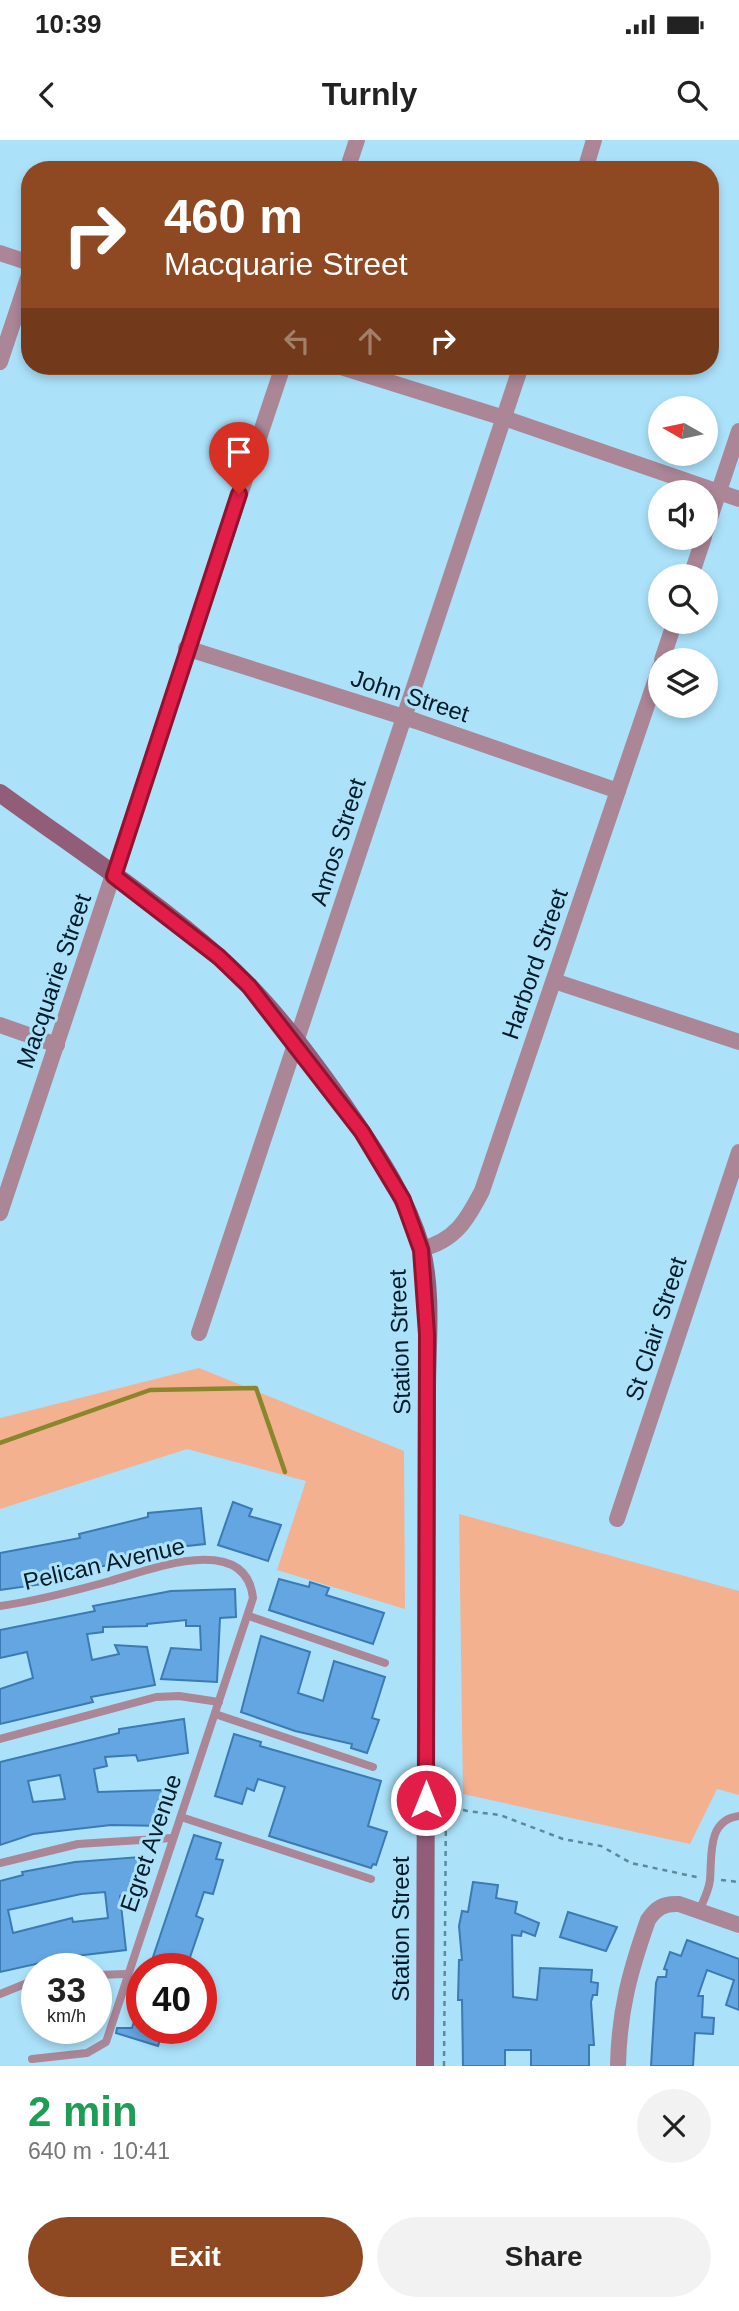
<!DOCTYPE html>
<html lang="en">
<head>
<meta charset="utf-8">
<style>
  body { margin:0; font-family:Arial,sans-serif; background:#f2f2f2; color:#222; height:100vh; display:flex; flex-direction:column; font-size:26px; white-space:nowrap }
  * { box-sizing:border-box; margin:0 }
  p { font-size:23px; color:#767676 }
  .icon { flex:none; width:38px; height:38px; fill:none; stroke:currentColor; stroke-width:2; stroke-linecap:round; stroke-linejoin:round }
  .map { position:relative; height:1926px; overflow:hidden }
  .side { display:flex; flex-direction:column; background:#fff; flex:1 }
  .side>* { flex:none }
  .top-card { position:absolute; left:21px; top:21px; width:698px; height:214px; border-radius:28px; box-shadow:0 4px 10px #0003; background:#8f4922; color:#fff; overflow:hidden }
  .needle { width:46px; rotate:279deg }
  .tools { position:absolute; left:648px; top:256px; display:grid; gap:14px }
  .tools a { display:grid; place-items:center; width:70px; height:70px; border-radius:50%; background:#fff; box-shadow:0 4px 10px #0003; font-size:35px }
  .speed { position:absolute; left:21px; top:1813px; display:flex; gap:14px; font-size:35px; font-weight:700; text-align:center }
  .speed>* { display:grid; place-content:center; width:91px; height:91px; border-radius:50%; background:#fff; box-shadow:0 4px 10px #0003; line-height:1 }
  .speed small { font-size:18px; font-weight:400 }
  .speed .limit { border:10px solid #d22; background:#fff; color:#111 }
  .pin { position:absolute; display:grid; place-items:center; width:60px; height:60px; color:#fff; margin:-72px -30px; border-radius:50% 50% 50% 0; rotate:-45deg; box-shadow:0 0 7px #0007 }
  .pin .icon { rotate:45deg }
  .me { position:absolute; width:77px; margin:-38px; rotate:0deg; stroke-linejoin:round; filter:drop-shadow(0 0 5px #0008) }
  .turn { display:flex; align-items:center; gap:24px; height:147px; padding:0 28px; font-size:32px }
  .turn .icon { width:91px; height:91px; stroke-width:2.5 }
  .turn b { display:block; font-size:49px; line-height:60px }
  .lanes { display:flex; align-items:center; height:66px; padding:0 28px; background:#0003; justify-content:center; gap:35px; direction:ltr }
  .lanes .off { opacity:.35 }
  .round { display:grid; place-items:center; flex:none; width:74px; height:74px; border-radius:37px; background:#f2f2f2 }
  .summary { display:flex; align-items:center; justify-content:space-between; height:119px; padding:0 28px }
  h1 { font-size:42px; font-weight:600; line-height:52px; color:#1e9e55 }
  .primary-button { display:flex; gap:14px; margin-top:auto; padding:14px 28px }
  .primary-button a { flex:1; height:80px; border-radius:42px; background:#8f4922; color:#fff; font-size:28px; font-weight:600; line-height:80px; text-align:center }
  .primary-button a+a { background:#f2f2f2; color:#222 }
  .status { display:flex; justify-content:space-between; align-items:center; height:49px; padding:0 35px; background:#fff; direction:ltr }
  .status svg { height:19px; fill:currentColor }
  header { display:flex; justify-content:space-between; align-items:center; height:91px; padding:0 28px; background:#fff; font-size:32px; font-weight:600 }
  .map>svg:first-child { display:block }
</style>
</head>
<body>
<div class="status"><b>10:39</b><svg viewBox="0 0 49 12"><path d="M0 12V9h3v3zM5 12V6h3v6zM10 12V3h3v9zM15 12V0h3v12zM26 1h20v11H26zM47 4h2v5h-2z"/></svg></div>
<header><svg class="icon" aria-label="back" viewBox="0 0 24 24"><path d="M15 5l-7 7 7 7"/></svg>Turnly<svg class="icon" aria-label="search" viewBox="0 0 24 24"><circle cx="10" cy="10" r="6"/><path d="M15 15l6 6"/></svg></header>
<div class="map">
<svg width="739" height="1926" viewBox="0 0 739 1926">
  <rect width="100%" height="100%" fill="#abe2fa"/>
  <g fill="#f3b190">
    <path d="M199,1228L404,1311L405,1469L277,1430L306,1341L187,1309L0,1369V1278Z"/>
    <path d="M459,1374L739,1451V1655L717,1649L690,1704L463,1654Z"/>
  </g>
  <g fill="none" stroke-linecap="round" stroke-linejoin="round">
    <path stroke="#89862b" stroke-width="4.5" d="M0,1303L150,1250L256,1248L285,1332"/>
  </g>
  <g fill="#64a6e2" stroke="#3b7ab3" stroke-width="2" fill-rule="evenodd">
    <path d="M233,1362L252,1369L249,1376L281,1385L268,1421L218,1405Z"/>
    <path d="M201,1368L205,1404L141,1411L142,1417L69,1434L71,1440L0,1450V1413L80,1398L79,1394L148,1377V1373Z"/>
    <path d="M279,1439L309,1447L310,1442L329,1448L326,1455L384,1473L373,1504L269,1470Z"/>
    <path d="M235,1449L236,1477L220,1478L217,1542L161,1539L171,1508L201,1510L200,1486H186V1480L147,1484V1486L103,1487V1492L87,1494L92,1520L119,1514L115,1505L147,1507L155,1545L91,1557L93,1562L0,1584V1549L33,1538L27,1512L0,1518V1490L95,1471L93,1466L171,1451Z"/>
    <path d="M261,1496L310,1512L298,1553L323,1561L334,1521L385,1537L372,1578L379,1580L367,1613L351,1608L352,1604L295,1591L241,1572Z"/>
    <path d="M184,1579L188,1613L138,1621L136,1615L105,1617L107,1626L94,1629L98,1652L163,1650L165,1686L111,1685L33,1694L0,1705V1622L119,1593V1589ZM60,1635L65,1659L33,1662L28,1641Z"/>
    <path d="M234,1594L261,1602L260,1606L381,1641L368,1686L387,1692L376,1725L373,1724L371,1728L269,1696L285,1647L258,1639L254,1651L247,1648L242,1664L215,1656Z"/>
    <path d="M194,1695L221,1703L216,1719L223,1720L213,1754L204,1752L196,1776L203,1779L186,1829H149Z"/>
    <path d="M140,1717L142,1750L120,1756L126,1810L67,1817L0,1832V1741L23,1735L22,1732L75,1722ZM105,1752L108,1778L73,1782L72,1778L13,1793L8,1770L81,1754Z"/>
    <path d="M473,1742L498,1745L496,1758L517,1762L515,1773L539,1783L535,1796L522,1791L521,1796L512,1795L513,1857L537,1860L540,1828L592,1830L591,1842L598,1843L597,1855H593L591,1862L594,1905H589V1926H531V1910H505V1926H463L462,1860H458L459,1820H462L459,1786L462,1771L468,1772Z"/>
    <path d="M568,1772L617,1787L606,1811L560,1797Z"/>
    <path d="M687,1800L739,1819V1870L726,1865L734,1840L707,1830L698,1856H703L702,1877L714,1878L713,1894L695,1893L693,1926H651L656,1843L658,1837H666L667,1830L664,1829L670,1812L681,1816Z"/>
    <path d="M139,1865H142V1888H164L158,1906L116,1893L117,1888H132Z"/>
  </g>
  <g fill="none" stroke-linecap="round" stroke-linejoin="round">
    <g stroke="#5e889b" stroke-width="2.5" stroke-dasharray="5 5" stroke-linecap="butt">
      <path d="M721,1740L739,1742"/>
      <path d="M444,1926L446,1664L467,1671L500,1675L563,1699L601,1706L631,1723L701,1738"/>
    </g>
    <g stroke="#aa8697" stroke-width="8">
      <path d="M0,1466C37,1461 74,1451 110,1441C149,1430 246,1391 253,1458L106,1902L87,1913L32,1919"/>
      <path d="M249,1476L385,1523"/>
      <path d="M215,1574L373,1627"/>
      <path d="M0,1599L156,1557L179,1556L219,1562"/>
      <path d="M181,1677L371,1739"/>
      <path d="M0,1723L78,1704L172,1698"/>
      <path d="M699,1771C703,1762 709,1750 710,1740C712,1715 707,1680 739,1676"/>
      <path d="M96,1835L127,1834"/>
      <path d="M0,1854L37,1839"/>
    </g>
    <g stroke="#aa8697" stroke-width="16">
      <path d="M347,30L357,0"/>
      <path d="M585,30L594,0"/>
      <path d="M0,113L30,123"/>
      <path d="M0,222L30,132"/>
      <path d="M338,226L504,278L739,359"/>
      <path d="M705,393L739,291"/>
      <path d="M691,436L704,397"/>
      <path d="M186,508L416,581L618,651"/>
      <path d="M662,520L675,481"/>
      <path d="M554,841L739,902"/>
      <path d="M0,885L57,905"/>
      <path d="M0,1073L283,226"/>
      <path d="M421,1109C455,1101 467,1080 482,1051L660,527"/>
      <path d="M199,1193L521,226"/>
      <path d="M617,1379L739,1012"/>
      <path d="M618,1926C619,1871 630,1831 648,1780C656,1768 664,1763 679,1764L739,1785"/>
    </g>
    <path stroke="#915d78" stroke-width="18" d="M0,653C74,707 152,758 220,818C271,863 314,922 352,977C380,1018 407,1059 421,1107C433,1152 427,1204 427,1250L425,1926"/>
  </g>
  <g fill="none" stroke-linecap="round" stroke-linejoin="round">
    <defs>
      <path id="route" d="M239,354L114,736L219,817L249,846L362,992L403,1060L421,1110L427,1194L426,1660"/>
    </defs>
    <use href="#route" stroke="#92132f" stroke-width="18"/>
    <use href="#route" stroke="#e11d48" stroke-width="12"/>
  </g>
  <g text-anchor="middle" stroke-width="6" stroke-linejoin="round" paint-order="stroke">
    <g font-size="24" fill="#001b27" stroke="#abe2fa">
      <text transform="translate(410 556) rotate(18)" y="8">John Street</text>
      <text transform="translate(338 702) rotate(-72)" y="8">Amos Street</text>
      <text transform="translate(535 824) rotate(-71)" y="8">Harbord Street</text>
      <text transform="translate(54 841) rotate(-71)" y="8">Macquarie Street</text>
      <text transform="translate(656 1189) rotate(-72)" y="8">St Clair Street</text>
      <text transform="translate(400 1202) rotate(-92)" y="8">Station Street</text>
      <text transform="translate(104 1424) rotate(-13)" y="8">Pelican Avenue</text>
      <text transform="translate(151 1703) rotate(-71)" y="8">Egret Avenue</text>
      <text transform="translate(401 1789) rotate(-90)" y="8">Station Street</text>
    </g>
  </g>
</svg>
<div class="tools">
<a><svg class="needle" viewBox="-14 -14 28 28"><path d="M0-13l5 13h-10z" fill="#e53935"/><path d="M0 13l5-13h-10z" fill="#767676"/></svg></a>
<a><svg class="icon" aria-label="sound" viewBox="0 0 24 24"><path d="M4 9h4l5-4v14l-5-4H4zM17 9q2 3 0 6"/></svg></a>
<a><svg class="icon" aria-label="search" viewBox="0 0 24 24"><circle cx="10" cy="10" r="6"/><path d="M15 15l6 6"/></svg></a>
<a><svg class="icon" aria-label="layers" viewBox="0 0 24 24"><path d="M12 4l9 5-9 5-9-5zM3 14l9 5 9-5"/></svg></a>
</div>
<div class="speed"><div>33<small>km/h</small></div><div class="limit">40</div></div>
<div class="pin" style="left:239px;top:354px;background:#d93025"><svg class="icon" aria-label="arrive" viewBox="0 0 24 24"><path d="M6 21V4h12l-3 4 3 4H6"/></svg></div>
<svg class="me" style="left:426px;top:1660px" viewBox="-20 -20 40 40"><circle r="17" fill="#e11d48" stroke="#fff" stroke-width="3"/><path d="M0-11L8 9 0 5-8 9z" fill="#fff"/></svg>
<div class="top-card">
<div class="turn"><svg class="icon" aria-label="right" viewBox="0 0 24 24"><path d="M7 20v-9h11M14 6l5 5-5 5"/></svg><div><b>460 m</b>Macquarie Street</div></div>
<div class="lanes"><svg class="icon off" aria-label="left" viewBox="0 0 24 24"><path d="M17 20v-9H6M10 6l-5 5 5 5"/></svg><svg class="icon off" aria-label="ahead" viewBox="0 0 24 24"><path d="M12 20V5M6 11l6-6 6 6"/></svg><svg class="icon" aria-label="right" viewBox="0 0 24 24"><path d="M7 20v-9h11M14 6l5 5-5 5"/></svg></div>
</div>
</div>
<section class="side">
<div class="summary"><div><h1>2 min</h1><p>640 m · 10:41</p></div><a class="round"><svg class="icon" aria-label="close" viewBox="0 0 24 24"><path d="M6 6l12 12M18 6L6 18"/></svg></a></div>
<div class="primary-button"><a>Exit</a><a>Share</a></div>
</section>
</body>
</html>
